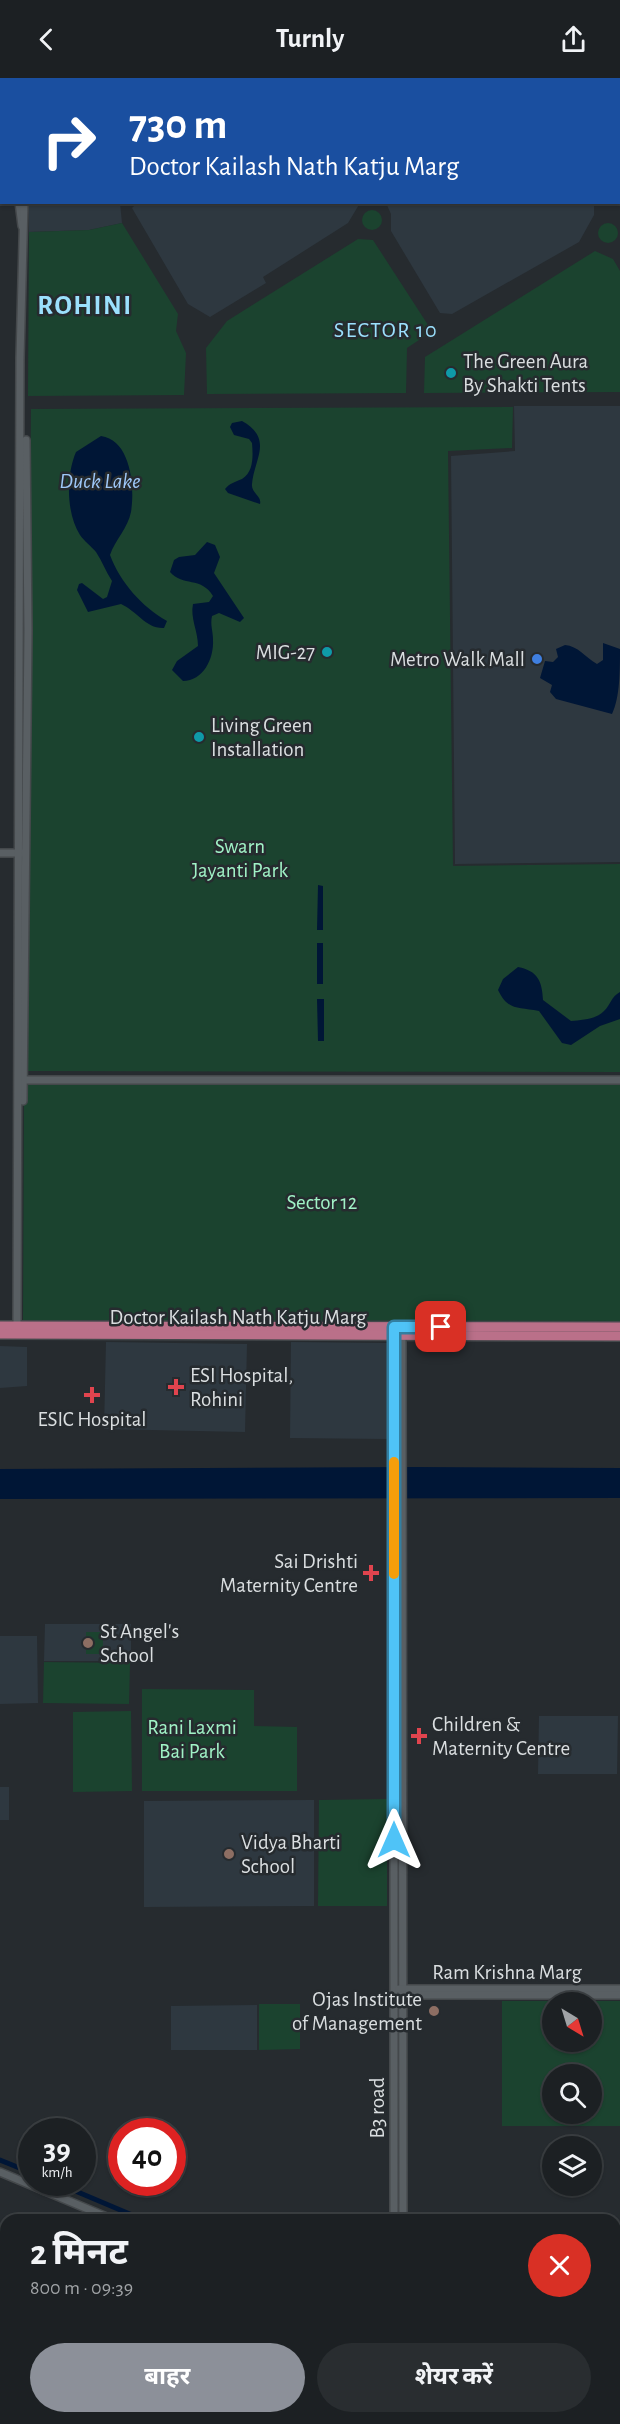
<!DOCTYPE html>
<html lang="hi">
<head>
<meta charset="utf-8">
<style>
  body { margin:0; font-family:"Alegreya Sans","Noto Sans Devanagari",sans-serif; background:#292d30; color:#f1f3f6; height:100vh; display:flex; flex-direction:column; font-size:22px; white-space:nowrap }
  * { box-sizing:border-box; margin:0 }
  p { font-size:20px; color:#a0a3a6 }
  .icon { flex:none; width:33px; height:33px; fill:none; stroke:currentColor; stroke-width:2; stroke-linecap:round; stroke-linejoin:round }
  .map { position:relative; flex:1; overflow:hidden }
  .details { position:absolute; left:0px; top:2136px; width:621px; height:210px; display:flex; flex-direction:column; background:#1c2023; border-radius:18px 18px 0 0; box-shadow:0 2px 4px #0004,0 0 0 2px #3a3e41 }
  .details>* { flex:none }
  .hud { position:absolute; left:0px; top:0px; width:621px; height:126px; box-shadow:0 2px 4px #0004,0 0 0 2px #3a3e41; background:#1a4fa0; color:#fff; overflow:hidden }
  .needle { width:39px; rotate:142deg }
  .controls { position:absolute; left:542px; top:1914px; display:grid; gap:12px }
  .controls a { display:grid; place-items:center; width:60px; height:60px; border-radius:50%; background:#1c2023; box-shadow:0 2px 4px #0004,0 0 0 2px #3a3e41; font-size:30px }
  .speed { position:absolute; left:18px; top:2040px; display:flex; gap:12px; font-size:30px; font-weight:700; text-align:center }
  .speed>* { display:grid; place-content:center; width:78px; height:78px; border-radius:50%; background:#1c2023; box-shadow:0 2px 4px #0004,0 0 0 2px #3a3e41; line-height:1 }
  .speed small { font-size:15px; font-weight:400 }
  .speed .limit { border:9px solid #d22; background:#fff; color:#111 }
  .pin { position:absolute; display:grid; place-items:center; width:51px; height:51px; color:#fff; margin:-26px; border-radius:12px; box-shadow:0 3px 9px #0006 }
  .me { position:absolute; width:66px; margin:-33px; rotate:0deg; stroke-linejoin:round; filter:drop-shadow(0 0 4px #0008) }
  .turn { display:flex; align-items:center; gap:21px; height:126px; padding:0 30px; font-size:27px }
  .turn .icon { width:78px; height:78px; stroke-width:2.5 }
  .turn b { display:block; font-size:42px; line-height:51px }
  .round { display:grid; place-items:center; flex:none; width:63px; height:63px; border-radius:32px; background:#292d30 }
  .summary { display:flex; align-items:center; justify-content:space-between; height:102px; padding:0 30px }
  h1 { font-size:36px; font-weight:700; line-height:45px }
  .cta { display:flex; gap:12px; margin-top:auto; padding:12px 30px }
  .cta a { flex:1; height:69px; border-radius:36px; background:#8c9099; color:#fff; font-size:24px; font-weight:700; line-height:69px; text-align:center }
  .cta a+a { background:#292d30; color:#f1f3f6 }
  header { display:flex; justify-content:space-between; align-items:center; height:78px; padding:0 30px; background:#1c2023; font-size:27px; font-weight:700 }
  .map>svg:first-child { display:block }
</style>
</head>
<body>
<header><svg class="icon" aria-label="back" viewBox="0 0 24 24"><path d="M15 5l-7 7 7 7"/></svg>Turnly<svg class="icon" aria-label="share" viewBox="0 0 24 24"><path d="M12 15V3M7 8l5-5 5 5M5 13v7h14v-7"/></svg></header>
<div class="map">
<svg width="620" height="2346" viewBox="0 0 620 2346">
  <rect width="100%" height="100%" fill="#262b2f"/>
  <g fill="#2e3840">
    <path d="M33,0H289L33,2Z"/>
    <path d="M138,124H360V125L348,145L263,199L266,205L210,239L188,226L132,130Z"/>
    <path d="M29,125H120L122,145L89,152L29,154Z"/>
    <path d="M386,125H594V137L579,164L452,236L440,235L391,153V136Z"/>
    <path d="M514,328H620V784L455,786L451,378L515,373Z"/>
    <path d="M106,1264L247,1266L245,1354L104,1351Z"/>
    <path d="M291,1264L389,1265L388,1361L290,1360Z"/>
    <path d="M0,1268L27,1269V1308L0,1310Z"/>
    <path d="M45,1546H131V1583H44Z"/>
    <path d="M0,1558H37L38,1625L0,1626Z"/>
    <path d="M539,1638H618L617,1696H538Z"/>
    <rect x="0" y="1709" width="9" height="33"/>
    <path d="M314,1722V1828L144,1829V1723Z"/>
    <path d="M257,1927V1972H171V1928Z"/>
  </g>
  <g fill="#1b432f" fill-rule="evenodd">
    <circle cx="372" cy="142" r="10"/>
    <path d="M122,145L178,236L176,253L186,275L184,317L28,318L29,154L89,152Z"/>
    <circle cx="608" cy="155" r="10"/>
    <path d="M358,161L373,162L430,250L428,256L407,270L406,315L207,316L206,270L227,243Z"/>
    <path d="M595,173L613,181L620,193V314L424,315L425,279Z"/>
    <path d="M513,329L512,370L448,373L453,788L620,786V994L26,993L31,331Z"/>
    <path d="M620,1004V1243L23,1242L24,1005Z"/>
    <rect x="86" y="1554" width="17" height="22"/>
    <path d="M44,1584L130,1585L129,1626L43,1625Z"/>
    <path d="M142,1611L254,1612V1648L297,1649V1713H142Z"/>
    <path d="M131,1633L132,1713L73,1714V1634Z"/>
    <path d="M387,1721V1828H318L319,1722Z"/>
    <path d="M502,1923H620V2048H502ZM552,1924H591V1964H552ZM552,1996H591V2036H552Z"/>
    <path d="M259,1926H300V1971L259,1972Z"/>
  </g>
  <g fill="#001636">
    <path d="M242,343C274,361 254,381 252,406C251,415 262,418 260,426L228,415L225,411C230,405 235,404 242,401C254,394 253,377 252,365L249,361L234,357L230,349L232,345Z"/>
    <path d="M101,358C131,362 135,409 131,434C128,450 115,462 110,477C120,504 142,529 167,543L164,550C146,551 137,533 121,526L88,534L77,512L79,506L82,505L103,521L107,519L112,503C106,494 102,483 96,474C91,468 84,463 80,457C66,435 66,397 76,374Z"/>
    <path d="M207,464L215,467L220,479L214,495L244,540L240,544L219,535L212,538C210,547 213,553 213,562C214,581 203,603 183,603L172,592L177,583L198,568C198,553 190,540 193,526L209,524L213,518C201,498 183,509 170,494L174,482L179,479L195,477Z"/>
    <path d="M603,565L620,571C620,592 620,620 612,636L556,621L550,614L552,607L540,600L545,583L553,584L558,579L556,571L565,567C578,568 585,579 597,586L603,582Z"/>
    <path d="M318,807L323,808V852H317Z"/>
    <rect x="317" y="865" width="6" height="41"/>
    <path d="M518,889C538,893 542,903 543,922L571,943C582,942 597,941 604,933C611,926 611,919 620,914V941L600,948L571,967L562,965L539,933C518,929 508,933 498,912L503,901Z"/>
    <path d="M317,921H324V963H318Z"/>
    <path d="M415,1389L620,1390V1420L0,1421V1391Z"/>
  </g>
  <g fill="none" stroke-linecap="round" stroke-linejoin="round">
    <g stroke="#001636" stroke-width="5">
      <path d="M0,2082L32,2095"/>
      <path d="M54,2104L144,2142"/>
      <path d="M614,2340L620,2343"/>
    </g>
    <defs>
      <g id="minor">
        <path d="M20,2V0"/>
        <path d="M25,2V0"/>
        <path d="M370,2V0"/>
        <path d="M378,2V0"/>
        <path d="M19,124L22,148"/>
        <path d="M0,775H21"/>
        <path d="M20,1002H620"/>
        <path d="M23,1023L28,553L26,362"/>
        <path d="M17,1248L20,280L24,124"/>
        <path d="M394,1255V2142"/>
        <path d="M402,1255L403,2142"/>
        <path d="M399,1911H620"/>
        <path d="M401,1917H620"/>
        <path d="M0,2094L114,2142"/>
        <path d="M399,2340V2346"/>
        <path d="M586,2340L600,2346"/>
        <path d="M391,2346V2340"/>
      </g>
      <g id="major">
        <path d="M0,71H2"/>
        <path d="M0,84H2"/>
        <path d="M0,1248L620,1249"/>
        <path d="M0,1256L620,1258"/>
      </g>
    </defs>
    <use href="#minor" stroke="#44484b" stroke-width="10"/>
    <use href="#major" stroke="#44484b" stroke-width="12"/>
    <use href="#minor" stroke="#595f63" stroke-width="7"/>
    <use href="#major" stroke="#ba7089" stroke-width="9"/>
    <path stroke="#7e8386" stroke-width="1.5" stroke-dasharray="3 6" stroke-linecap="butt" d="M0,76H2"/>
  </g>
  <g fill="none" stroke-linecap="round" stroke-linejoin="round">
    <defs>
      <path id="route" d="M394,1762V1249H441"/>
    </defs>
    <use href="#route" stroke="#337fa1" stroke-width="15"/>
    <use href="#route" stroke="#4fc3f7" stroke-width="10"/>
    <path stroke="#f59e0b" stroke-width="10" d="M394,1384V1496"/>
  </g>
  <g fill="#0f9aa8" stroke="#262b2f" stroke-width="2">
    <circle cx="451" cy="295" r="6"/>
    <circle cx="327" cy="574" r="6"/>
    <circle cx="199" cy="659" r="6"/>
  </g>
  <circle fill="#3f7fe0" stroke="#262b2f" stroke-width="2" cx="537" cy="581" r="6"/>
  <g fill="#e0444e" stroke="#262b2f" stroke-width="2">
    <path d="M173 1300h6v6h6v6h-6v6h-6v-6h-6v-6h6z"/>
    <path d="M89 1308h6v6h6v6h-6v6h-6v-6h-6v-6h6z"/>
    <path d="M368 1486h6v6h6v6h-6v6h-6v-6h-6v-6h6z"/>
    <path d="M416 1649h6v6h6v6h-6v6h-6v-6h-6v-6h6z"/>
  </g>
  <g fill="#8d6e63" stroke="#262b2f" stroke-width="2">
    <circle cx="88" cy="1565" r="6"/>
    <circle cx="229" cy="1776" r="6"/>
    <circle cx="434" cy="1933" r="6"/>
  </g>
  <g text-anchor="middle" stroke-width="5" stroke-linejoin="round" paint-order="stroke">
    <g font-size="21" fill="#dadee0" stroke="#262b2f" text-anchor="start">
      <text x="463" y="290">The Green Aura<tspan x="463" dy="24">By Shakti Tents</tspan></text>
      <text x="315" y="581" text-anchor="end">MIG-27</text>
      <text x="525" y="588" text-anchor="end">Metro Walk Mall</text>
      <text x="211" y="654">Living Green<tspan x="211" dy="24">Installation</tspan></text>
      <text x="190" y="1304">ESI Hospital,<tspan x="190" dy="24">Rohini</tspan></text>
      <text x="92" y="1348" text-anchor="middle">ESIC Hospital</text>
      <text x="358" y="1490" text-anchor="end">Sai Drishti<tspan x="358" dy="24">Maternity Centre</tspan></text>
      <text x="100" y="1560">St Angel's<tspan x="100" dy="24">School</tspan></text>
      <text x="432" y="1653">Children &amp;<tspan x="432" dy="24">Maternity Centre</tspan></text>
      <text x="241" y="1771">Vidya Bharti<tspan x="241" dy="24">School</tspan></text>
      <text x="422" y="1928" text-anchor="end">Ojas Institute<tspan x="422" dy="24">of Management</tspan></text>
    </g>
    <g font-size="21" fill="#a0f2c6" stroke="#262b2f">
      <text x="240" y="775">Swarn<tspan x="240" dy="24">Jayanti Park</tspan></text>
      <text x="322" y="1131">Sector 12</text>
      <text x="192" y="1656">Rani Laxmi<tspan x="192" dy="24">Bai Park</tspan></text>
    </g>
    <g font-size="21" fill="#dadee0" stroke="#262b2f">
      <text x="238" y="1246">Doctor Kailash Nath Katju Marg</text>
      <text x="507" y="1901">Ram Krishna Marg</text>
      <text transform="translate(377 2030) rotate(-90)" y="7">B3 road</text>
    </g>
    <g font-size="22" letter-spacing="1.5" fill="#9be0fd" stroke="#262b2f">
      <text x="386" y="259">SECTOR 10</text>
    </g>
    <g font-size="22" font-style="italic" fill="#9fc8f8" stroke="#262b2f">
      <text x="100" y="410">Duck Lake</text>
    </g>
    <g font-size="27" font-weight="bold" letter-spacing="1.5" fill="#9be0fd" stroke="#262b2f">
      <text x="85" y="236">ROHINI</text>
    </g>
  </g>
</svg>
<div class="controls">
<a><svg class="needle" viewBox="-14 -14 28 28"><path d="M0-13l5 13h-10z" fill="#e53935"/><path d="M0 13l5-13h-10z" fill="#a0a3a6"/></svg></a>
<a><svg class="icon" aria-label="search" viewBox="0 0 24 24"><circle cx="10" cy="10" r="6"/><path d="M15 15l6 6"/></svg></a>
<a><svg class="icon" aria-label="layers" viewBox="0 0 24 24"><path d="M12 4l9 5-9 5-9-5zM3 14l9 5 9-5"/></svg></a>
</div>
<div class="speed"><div>39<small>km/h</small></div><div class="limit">40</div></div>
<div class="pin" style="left:441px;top:1249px;background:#d93025"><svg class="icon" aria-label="arrive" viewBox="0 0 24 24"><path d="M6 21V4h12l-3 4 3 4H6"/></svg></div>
<svg class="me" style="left:394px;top:1762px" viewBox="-20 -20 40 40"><path d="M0-17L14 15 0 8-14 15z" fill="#4fc3f7" stroke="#fff" stroke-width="4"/></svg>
<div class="hud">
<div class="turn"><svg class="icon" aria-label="right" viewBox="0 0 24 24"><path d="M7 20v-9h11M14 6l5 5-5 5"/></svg><div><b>730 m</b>Doctor Kailash Nath Katju Marg</div></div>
</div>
<section class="details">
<div class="summary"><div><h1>2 मिनट</h1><p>800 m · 09:39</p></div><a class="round" style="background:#d93025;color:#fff"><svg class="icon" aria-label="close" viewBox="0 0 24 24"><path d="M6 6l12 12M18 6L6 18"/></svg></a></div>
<div class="cta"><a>बाहर</a><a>शेयर करें</a></div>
</section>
</div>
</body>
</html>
